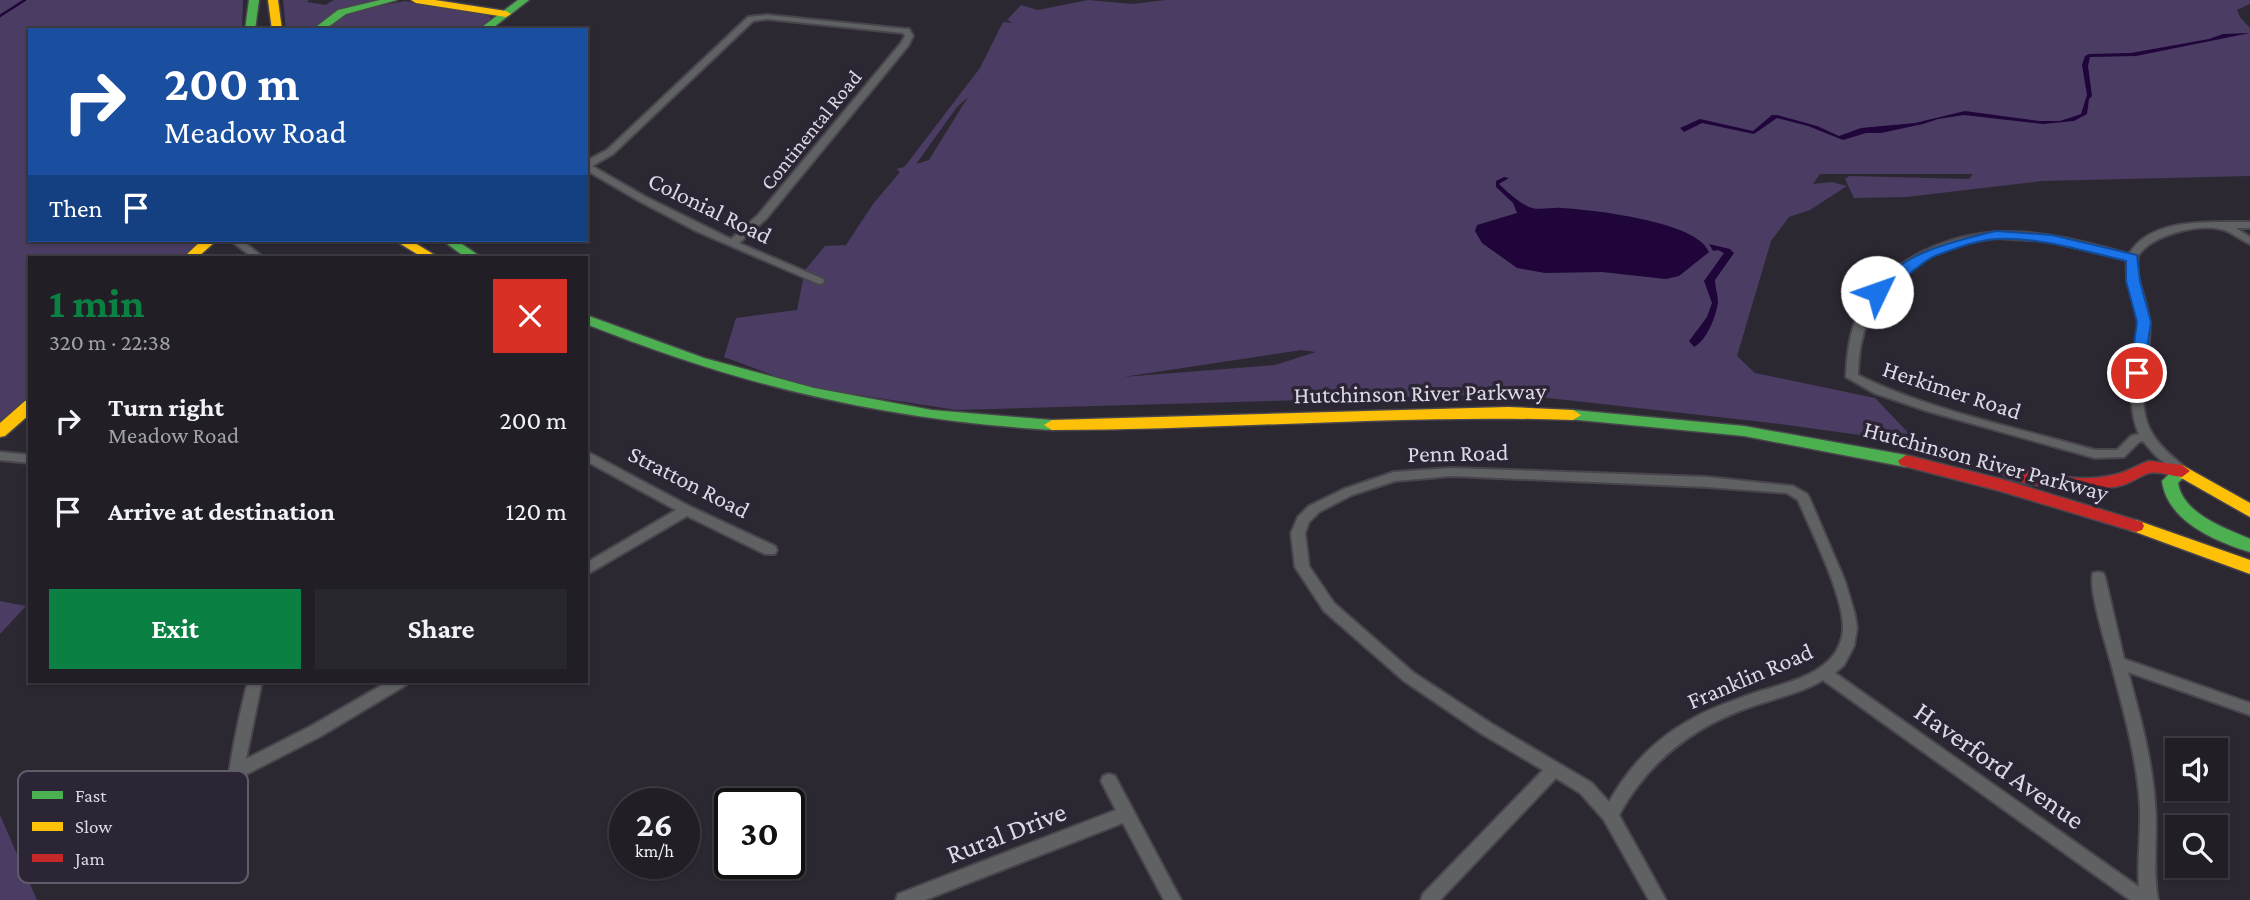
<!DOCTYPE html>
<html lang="en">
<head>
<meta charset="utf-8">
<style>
  body { margin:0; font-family:"Crimson Pro",serif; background:#29272e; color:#f1f3f6; height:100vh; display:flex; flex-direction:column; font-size:26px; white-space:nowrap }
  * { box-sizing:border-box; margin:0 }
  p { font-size:23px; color:#a2a2a7 }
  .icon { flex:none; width:38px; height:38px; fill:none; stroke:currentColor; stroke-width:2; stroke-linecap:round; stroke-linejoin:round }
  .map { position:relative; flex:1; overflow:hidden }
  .details { position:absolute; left:28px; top:256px; width:560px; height:427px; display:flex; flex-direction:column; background:#211e26; border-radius:0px; box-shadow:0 2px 5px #0004,0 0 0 2px #3e3c43 }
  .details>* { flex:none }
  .banner { position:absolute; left:28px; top:28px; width:560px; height:214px; border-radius:0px; box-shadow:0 2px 5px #0004,0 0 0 2px #3e3c43; background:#1a4fa0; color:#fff; overflow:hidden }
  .tools { position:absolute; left:2165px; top:738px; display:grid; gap:14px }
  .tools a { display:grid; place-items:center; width:63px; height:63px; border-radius:0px; background:#211e26; box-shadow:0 2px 5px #0004,0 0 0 2px #3e3c43; font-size:35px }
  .speed { position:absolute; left:609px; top:788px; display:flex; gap:14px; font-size:35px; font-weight:700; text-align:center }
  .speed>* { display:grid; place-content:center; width:91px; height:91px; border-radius:50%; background:#211e26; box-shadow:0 2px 5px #0004,0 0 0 2px #3e3c43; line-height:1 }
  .speed small { font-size:18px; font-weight:400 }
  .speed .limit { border:4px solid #111; border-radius:10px; background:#fff; color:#111 }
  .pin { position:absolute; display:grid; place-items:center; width:60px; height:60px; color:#fff; margin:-30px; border:4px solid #fff; border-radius:50%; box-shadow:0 2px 7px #0007 }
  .me { position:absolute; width:77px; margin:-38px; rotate:48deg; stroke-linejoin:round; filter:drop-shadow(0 0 5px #0008) }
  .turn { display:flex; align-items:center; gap:24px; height:147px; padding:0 21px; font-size:32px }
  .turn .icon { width:91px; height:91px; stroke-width:2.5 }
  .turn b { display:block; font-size:49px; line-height:60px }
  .then { display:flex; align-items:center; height:66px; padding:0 21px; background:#0003; gap:14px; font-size:26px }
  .round { display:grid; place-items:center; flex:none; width:74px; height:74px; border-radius:0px; background:#29272e }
  .head { display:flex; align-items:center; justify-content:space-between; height:119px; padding:0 21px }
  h1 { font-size:42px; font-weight:700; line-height:52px; color:#0b8043 }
  .cta { display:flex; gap:14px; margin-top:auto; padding:14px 21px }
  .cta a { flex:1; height:80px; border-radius:0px; background:#0b8043; color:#fff; font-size:28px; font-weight:700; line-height:80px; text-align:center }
  .cta a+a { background:#29272e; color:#f1f3f6 }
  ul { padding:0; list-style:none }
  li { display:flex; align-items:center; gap:21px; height:91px; padding:0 21px }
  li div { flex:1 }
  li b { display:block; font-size:26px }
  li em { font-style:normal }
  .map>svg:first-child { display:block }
</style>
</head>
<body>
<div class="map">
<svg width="2250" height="900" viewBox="0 0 2250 900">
  <rect width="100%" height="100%" fill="#2c2832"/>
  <g fill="#4b3c63" fill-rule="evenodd">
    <path d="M0,0H243L242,30H30V240H203L184,257H30V397L0,424Z"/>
    <path d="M283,0H309L307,2L325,5L334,0H377L313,30H286Z"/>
    <path d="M1088,0L1132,4L1166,0H2250V4L2237,10L2240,17L2250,28V176L2042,181L1906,197L1854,198L1845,179L1849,176L1969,179L1973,174H1820L1813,184L1832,182L1847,186L1810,210L1789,217L1771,241L1737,356L1755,373L1875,398L1918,443L1780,424L1514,394L957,410L832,391L828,395L769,381L773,375L724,357L736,318L797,310L805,270L825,246L846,245L873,204L900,172L896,169L904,167L909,161L980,68L1003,22L1013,23L1007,20L1021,5L1038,10ZM968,97L929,160L916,164L957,107ZM1301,350L1316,352L1275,365L1123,377Z"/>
    <path d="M405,1L482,14L491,17L490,21L478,30H324L347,12Z"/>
    <path d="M0,601L26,606L0,634Z"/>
    <path d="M0,815L37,900H0Z"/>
  </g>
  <g fill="#20053b">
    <path d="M2250,33L2136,56L2090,57L2088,66L2092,96L2089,99L2087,114L2074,121L2043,124L1964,115L1938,119L1923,124L1881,133H1866L1843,140L1808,126L1777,118L1754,134L1702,123L1684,132L1680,128L1700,119L1753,131L1772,115H1777L1817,126L1839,136L1861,128L1915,123L1965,111L2039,121H2060L2081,114L2087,95L2082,65L2085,56L2089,54L2131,53L2209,39L2223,34Z"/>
    <path d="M1504,177L1509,178L1499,184C1506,191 1520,203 1529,207C1538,211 1552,207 1562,208C1593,210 1697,221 1709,252L1679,276L1666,279L1602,272L1545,273L1517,268L1482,243L1475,231L1477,225L1517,213L1513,203L1496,187V181Z"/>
    <path d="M1709,244L1730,249L1734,253L1715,280C1715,287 1718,295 1718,302C1716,317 1707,340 1694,347L1689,341L1707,317L1712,303L1704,281L1724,253L1718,250L1713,251Z"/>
  </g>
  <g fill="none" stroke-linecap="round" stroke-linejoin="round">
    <path stroke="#20053b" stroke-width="2.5" d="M0,16L25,0"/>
    <defs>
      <g id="street">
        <path d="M767,15L906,29H909L913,36L908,46L766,219L739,243L823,279L824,281L823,283L819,284L696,231L639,201L586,170V161L607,150L748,17ZM767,19L903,33L905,36L901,43L758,215L731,239L646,197L592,166L613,154L753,21Z"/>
        <path d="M2250,222V228H2236L2250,237V244C2240,240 2230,230 2220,229C2197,224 2151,235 2138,256C2134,279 2147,298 2149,320C2151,335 2148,350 2146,364C2139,417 2143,434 2186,468L2188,471L2186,474H2178L2155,455L2143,441L2139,442L2124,457L2095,458L1927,411L1874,393L1846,377C1847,356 1849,334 1858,315C1884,258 1955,230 2014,232C2053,233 2091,244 2129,254C2152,216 2212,223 2250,222ZM1996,238L2048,241L2127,260C2124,282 2138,302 2138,325C2139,361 2123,398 2139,434L2131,436L2117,450H2095C2018,428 1928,410 1858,375C1859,289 1915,248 1996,238Z"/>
        <path d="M230,240H241L263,257H252Z"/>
        <path d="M586,451L691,507L775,546L777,550L775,554H765L687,516L586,575V563L676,510L586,461Z"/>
        <path d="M0,452L30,455V463L0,460Z"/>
        <path d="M1452,468L1707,477L1793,486L1807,494L1809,497L1845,581L1855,615L1857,628L1854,646L1844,665L1835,673L2139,887C2137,860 2141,833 2140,806C2137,757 2123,709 2111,663C2106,645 2088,588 2093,573L2098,572L2103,573L2105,577L2124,659L2250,703V715L2128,672C2140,715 2152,759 2155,804C2158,836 2152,868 2158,900H2130L1823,680C1801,693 1776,698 1753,706C1694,726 1649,760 1619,815L1666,900H1649L1604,820L1580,793L1556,778L1440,900H1421L1423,894L1543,770L1482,734L1404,681L1324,611L1295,567L1291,533L1298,517L1309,506L1344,489L1394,472ZM1452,476L1707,487L1787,493L1798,500C1811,531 1845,598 1843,630C1839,674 1788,682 1754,693C1732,701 1710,708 1690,720C1655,739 1628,768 1609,802L1592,783L1492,724L1414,673L1334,603L1309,566L1305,533L1309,522L1319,512L1352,495L1395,481Z"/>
        <path d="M248,681H262L246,759L311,726L389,681H408L406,685L321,736L243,776L239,821V869L237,875L231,877L225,875L223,869C221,805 232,743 248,681Z"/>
        <path d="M1109,774L1115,776L1181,900H1164L1123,823L925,900H896L898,894L1116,810L1101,781L1103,776Z"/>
      </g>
      <g id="fast">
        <path d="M249,0H259L255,30H245Z"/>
        <path d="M380,0H397L346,14L324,30H312L338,10Z"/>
        <path d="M518,0H529L490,30H478Z"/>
        <path d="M442,240H456L481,257H465Z"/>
        <path d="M586,315L704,358L814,388L932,410L1052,420L1060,425L1052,430C885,420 741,386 586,324Z"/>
        <path d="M1573,410L1744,426L1906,455L1914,461L1906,467L1744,436L1568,419L1565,415Z"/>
        <path d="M2182,465L2190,471L2178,483C2183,514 2225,528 2250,539V552C2216,542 2167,521 2162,481L2176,467Z"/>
      </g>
      <g id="slow">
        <path d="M268,0H278L282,30H272Z"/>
        <path d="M411,0H435L506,11L511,14L506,17L416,3Z"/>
        <path d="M202,240H217L198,257H184Z"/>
        <path d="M394,240H410L438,257H422Z"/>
        <path d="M30,400V414L5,436L0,437V423L25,401Z"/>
        <path d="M1508,407L1573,410L1581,415L1573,420C1399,414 1226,430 1052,430L1044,425L1052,420Z"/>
        <path d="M2182,465L2250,503V517L2176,475L2174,471Z"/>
        <path d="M2136,520L2250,560V574L2130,530L2128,526L2130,522Z"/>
      </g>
      <g id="jam">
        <path d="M1906,455L2001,479L2142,522L2144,526L2142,530L2136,532L2000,491L1900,465L1898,461Z"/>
        <path d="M2149,461L2182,465L2190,471L2182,477C2172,476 2159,471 2149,473C2139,476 2130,484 2119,486C2099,491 2014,489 2002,473L2010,467C2043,474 2079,483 2113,475C2126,473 2137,465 2149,461Z"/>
      </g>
    </defs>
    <use href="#street" stroke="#48454d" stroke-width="4"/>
    <use href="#fast" stroke="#48454d" stroke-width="3"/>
    <use href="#slow" stroke="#48454d" stroke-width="3"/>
    <use href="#jam" stroke="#48454d" stroke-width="3"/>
    <use href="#street" fill="#5f6162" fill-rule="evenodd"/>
    <use href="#fast" fill="#4caf50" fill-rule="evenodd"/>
    <use href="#slow" fill="#ffc107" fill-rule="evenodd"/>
    <use href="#jam" fill="#c62828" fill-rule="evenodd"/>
  </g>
  <path fill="#1a73e8" stroke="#114b97" stroke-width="2" d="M1996,231L2052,235L2137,255L2140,281L2151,322L2143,377H2132L2130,373L2137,322L2126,281V261C2084,251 2041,237 1997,239C1976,240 1954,249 1935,256C1917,263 1888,298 1872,295L1870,292C1902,253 1949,242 1996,231Z"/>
  <g text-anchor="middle" stroke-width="7" stroke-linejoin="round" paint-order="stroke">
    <g font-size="21" fill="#dcd9e3" stroke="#2b2535">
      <text transform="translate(811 130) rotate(-51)" y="7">Continental Road</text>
    </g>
    <g font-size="24" fill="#dcd9e3" stroke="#2b2535">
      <text transform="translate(710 208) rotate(26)" y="8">Colonial Road</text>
      <text transform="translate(1952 390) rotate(18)" y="8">Herkimer Road</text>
      <text transform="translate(1420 393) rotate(-1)" y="8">Hutchinson River Parkway</text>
      <text transform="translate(1458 453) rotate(-1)" y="8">Penn Road</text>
      <text transform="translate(1986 461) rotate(15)" y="8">Hutchinson River Parkway</text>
      <text transform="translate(689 482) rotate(27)" y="8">Stratton Road</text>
      <text transform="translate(1750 676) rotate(-23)" y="8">Franklin Road</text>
    </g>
    <g font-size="28" fill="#dcd9e3" stroke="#2b2535">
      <text transform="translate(2000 765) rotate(35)" y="10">Haverford Avenue</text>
      <text transform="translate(1006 832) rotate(-21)" y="10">Rural Drive</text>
    </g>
  </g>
  <rect x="18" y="771" width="230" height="112" rx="10" fill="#2b2535" stroke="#605b69" stroke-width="2"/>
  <rect x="32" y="791" width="31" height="8" fill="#4caf50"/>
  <rect x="32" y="822" width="31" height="9" fill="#ffc107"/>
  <rect x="32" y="854" width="31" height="8" fill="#c62828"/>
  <g font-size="19" fill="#dcd9e3">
    <text x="75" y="802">Fast</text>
    <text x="75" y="833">Slow</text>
    <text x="75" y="865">Jam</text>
  </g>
</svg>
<div class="tools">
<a><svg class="icon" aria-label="sound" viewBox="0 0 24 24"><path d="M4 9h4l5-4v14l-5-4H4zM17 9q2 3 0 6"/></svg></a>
<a><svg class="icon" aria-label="search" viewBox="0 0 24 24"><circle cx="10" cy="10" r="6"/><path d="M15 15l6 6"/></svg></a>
</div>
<div class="speed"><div>26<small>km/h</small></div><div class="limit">30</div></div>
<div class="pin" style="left:2137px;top:373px;background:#d93025"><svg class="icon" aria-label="arrive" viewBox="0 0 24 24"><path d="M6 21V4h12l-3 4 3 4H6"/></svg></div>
<svg class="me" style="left:1877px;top:292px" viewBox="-20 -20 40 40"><circle r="19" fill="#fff"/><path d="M0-13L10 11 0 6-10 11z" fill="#1a73e8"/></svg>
<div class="banner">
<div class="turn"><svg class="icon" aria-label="right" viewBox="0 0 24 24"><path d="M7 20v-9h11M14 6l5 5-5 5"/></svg><div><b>200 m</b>Meadow Road</div></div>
<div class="then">Then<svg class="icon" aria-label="arrive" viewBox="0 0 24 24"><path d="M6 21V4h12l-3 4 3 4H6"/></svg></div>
</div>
<section class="details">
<div class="head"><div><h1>1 min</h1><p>320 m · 22:38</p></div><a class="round" style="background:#d93025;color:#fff"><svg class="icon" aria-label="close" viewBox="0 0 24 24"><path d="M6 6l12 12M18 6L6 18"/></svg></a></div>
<ul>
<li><svg class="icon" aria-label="right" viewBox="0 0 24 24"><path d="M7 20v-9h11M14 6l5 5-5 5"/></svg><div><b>Turn right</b><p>Meadow Road</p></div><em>200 m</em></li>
<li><svg class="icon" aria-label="arrive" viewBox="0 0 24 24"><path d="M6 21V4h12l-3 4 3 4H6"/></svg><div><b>Arrive at destination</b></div><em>120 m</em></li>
</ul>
<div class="cta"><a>Exit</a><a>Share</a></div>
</section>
</div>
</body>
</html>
